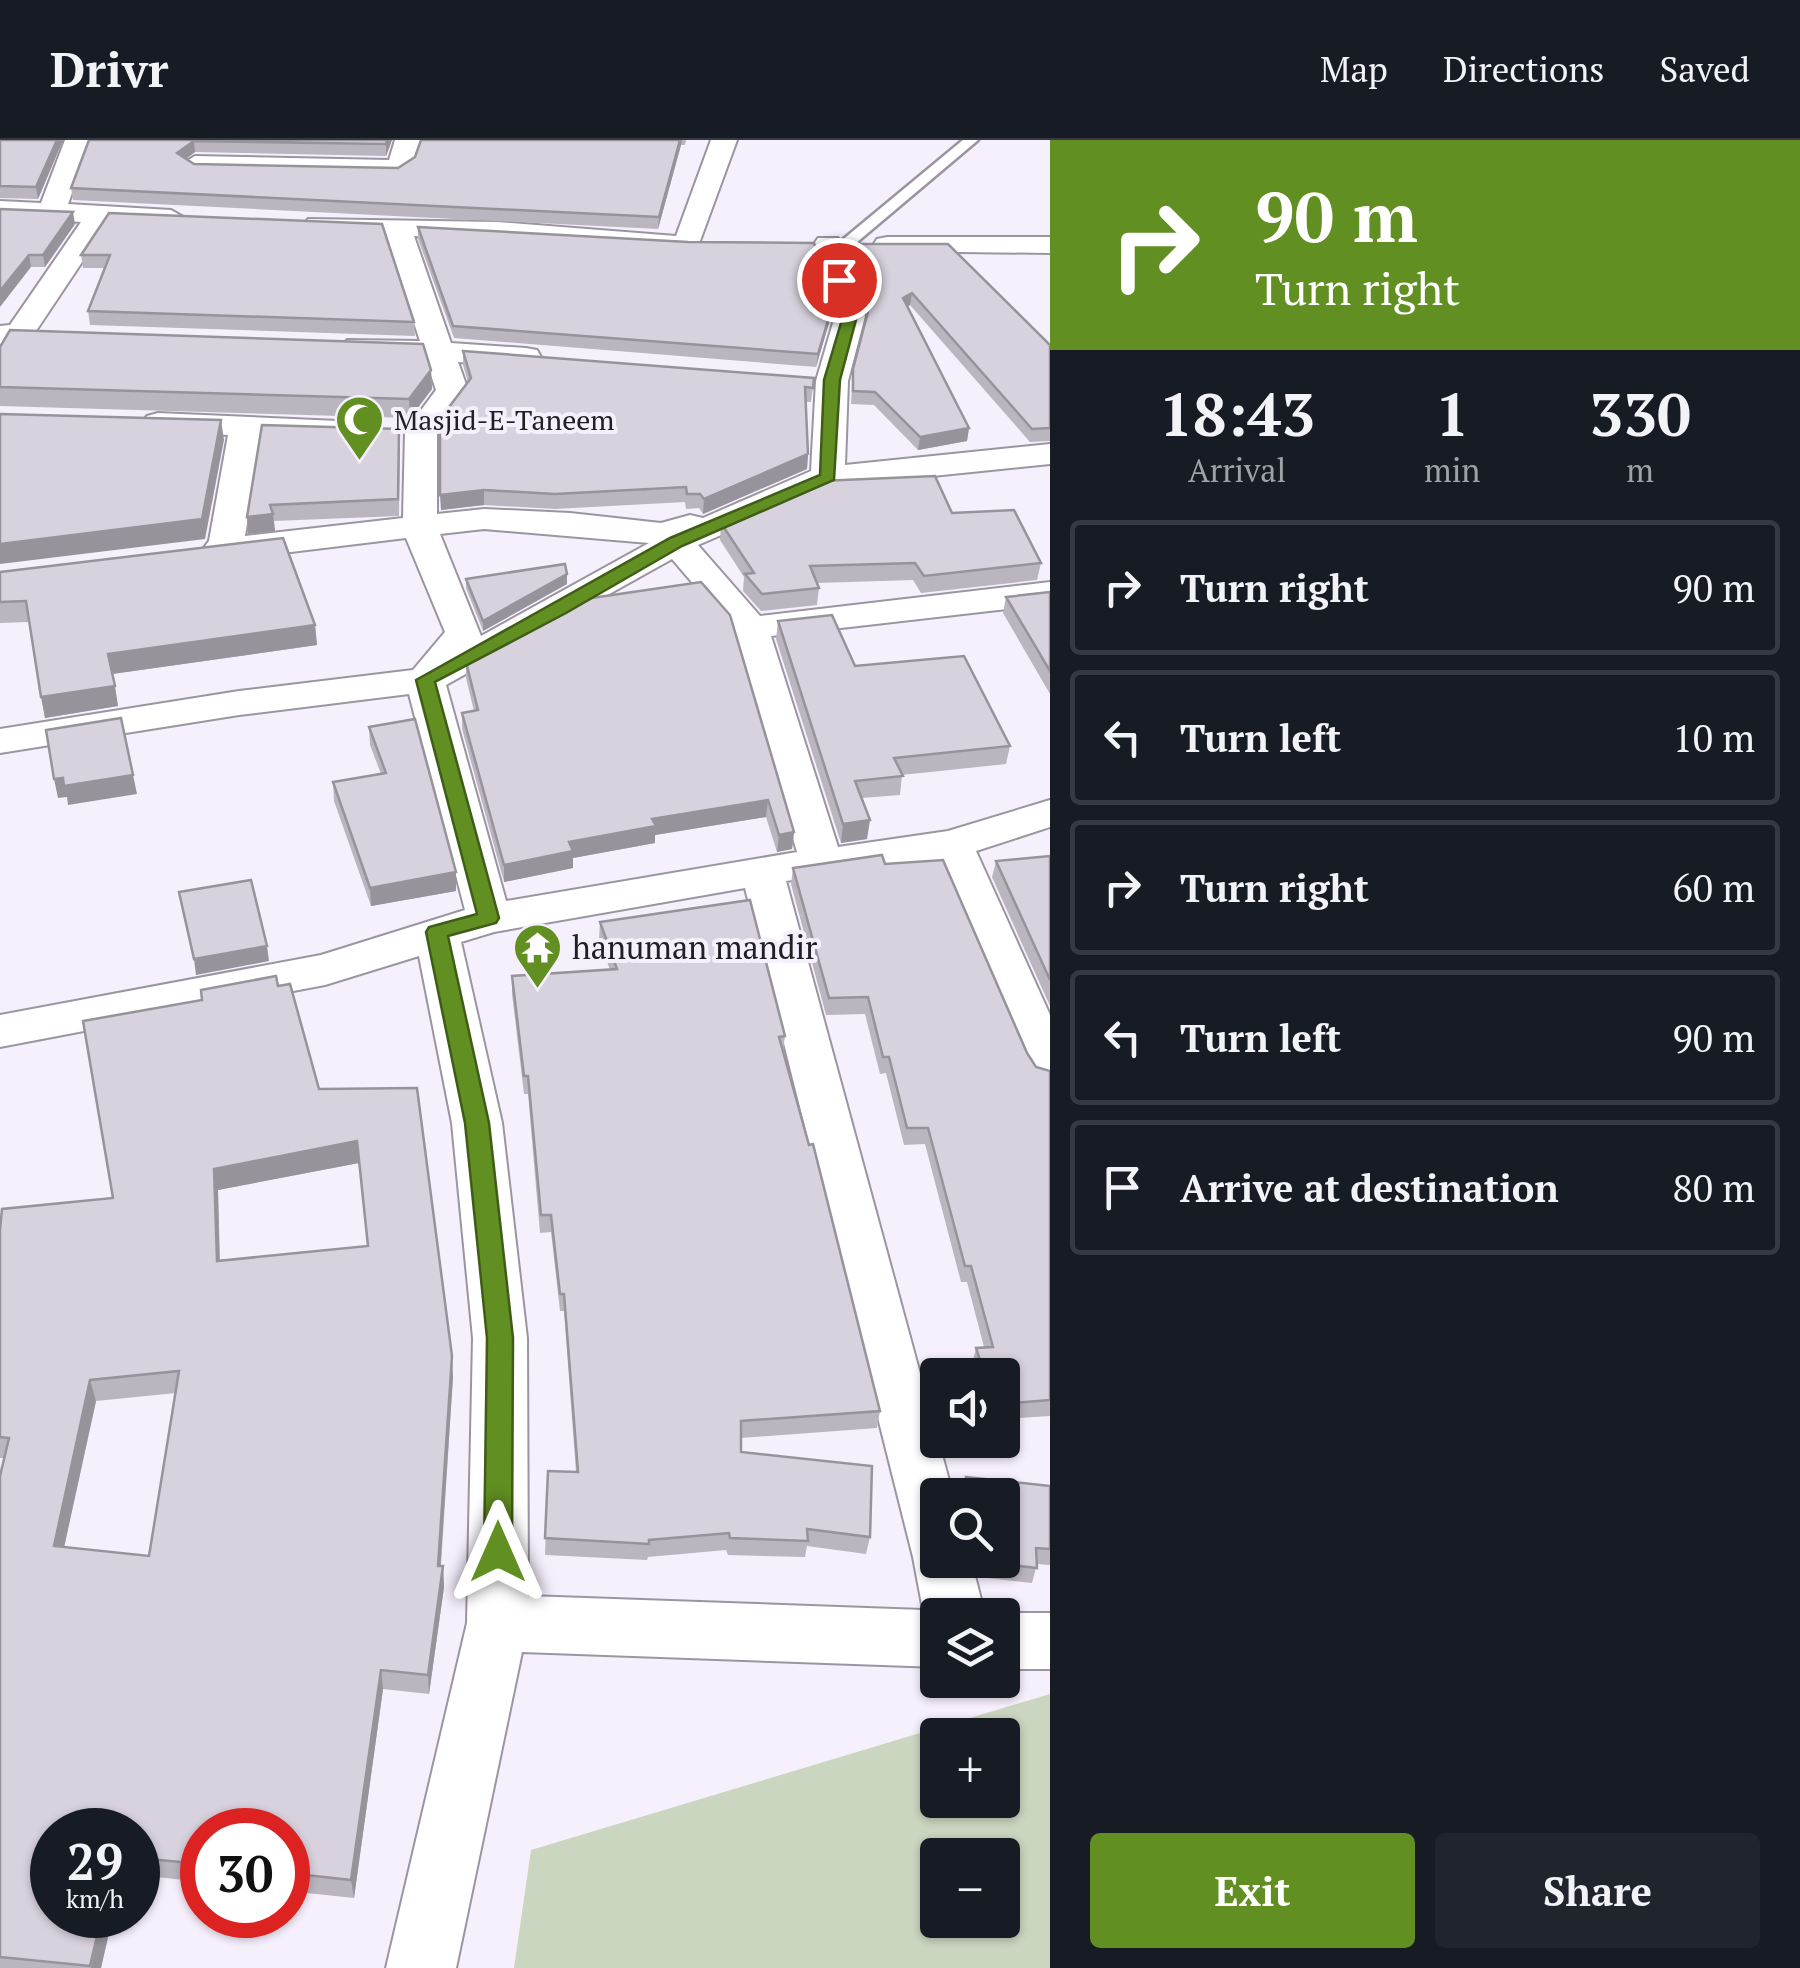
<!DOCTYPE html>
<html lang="en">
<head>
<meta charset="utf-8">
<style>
  body { margin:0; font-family:"PT Serif",serif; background:#20242c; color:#f1f3f6; height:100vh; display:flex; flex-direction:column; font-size:38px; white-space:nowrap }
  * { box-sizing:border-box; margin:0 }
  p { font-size:32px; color:#9ea1a6 }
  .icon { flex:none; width:55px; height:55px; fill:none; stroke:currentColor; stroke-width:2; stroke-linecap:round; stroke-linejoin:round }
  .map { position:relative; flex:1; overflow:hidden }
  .drawer { display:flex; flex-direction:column; background:#171b24; width:750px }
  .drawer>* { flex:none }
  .guide { background:#618f22; color:#fff; overflow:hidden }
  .fabs { position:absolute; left:920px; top:1218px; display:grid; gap:20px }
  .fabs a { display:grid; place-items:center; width:100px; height:100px; border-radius:10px; background:#171b24; box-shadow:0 2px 8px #0004; font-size:50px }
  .speed { position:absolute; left:30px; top:1668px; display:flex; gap:20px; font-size:50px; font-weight:700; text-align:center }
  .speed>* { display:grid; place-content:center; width:130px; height:130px; border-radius:50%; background:#171b24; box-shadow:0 2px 8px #0004; line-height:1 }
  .speed small { font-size:25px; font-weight:400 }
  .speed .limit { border:15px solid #d22; background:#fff; color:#111 }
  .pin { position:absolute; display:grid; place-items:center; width:85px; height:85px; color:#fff; margin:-42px; border:5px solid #fff; border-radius:50%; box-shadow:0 2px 10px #0007 }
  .me { position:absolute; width:110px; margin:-55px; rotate:0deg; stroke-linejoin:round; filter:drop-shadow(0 0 8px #0008) }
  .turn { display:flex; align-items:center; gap:35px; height:210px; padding:0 40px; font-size:45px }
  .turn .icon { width:130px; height:130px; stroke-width:2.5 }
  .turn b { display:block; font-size:70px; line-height:85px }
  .eta { display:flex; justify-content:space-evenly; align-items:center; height:170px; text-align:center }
  .eta b { font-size:60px; font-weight:700; line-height:70px }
  .primary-button { display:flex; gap:20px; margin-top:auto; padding:20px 40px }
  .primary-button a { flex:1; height:115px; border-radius:10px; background:#618f22; color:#fff; font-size:40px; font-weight:700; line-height:115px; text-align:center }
  .primary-button a+a { background:#20242c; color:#f1f3f6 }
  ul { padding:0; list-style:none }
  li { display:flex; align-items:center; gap:30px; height:135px; margin:0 20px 15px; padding:0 20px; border:5px solid #363941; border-radius:10px }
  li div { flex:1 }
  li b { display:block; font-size:38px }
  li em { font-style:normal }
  header { display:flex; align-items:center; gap:60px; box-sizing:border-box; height:140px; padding:0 50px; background:#171b24; border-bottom:2px solid #363941 }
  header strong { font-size:48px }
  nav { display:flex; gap:55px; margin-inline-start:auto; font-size:35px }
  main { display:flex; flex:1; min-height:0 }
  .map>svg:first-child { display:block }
</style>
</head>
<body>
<header>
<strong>Drivr</strong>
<nav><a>Map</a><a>Directions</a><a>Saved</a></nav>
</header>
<main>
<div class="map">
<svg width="1050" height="1828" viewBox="0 0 1050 1828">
  <rect width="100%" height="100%" fill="#f6f0fd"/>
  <path fill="#cad6bf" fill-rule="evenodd" d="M1050,1554V1828H514L531,1710ZM938,1595H1002V1660H938ZM938,1715H1002V1780H938Z"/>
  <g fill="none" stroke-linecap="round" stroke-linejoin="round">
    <defs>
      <path id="service" d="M963,0H978L850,108H840V102Z"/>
      <g id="minor">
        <path d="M65,0H91L68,64L171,70L185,78L171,86L108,83L30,200L0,204V186L10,185L81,82L0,77V61L41,63Z"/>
        <path d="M395,0H421L412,28L399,36L195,32L182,24L195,16L389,20Z"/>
        <path d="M711,0H737L697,109L414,96L451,203L526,208L537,210L541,217L537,224L526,226L458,222L468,250L437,292V374L484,369L570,373L661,383L690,375L703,378L811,331L816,241L835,176L814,104L818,98H838L842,104L865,176L848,241L845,325L1050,304V324L835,346L698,405L760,476L1050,442V464L771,496L838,707L948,691L1050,660V687L976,711L1050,875V945L1033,940L1026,928L937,720L786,741L953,1355H938V1420H971L985,1475H938V1527L522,1512L456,1828H386L467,1483L473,1198L452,983L419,816L325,845L0,907V875L321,815L465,770L409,554L239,575L0,613V589L239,551L413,530L445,492L406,398L225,420L208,417L203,409L209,401L228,295L147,290L142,283L147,276L158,273L338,281L342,288L338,295L261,296L245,396L403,378L405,292L436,250L426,220L358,216L347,214L343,207L347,200L420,201L385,95L318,93L308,91L304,85L308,79L498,82L676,96ZM484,389L649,403L481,496L440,394ZM672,419L732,489L797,712L506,761L446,545ZM745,748L913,1417L923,1470L528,1456L527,1198L502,983L461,802L494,792Z"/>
        <path d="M887,97H1050V113L877,111L873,105L877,99Z"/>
        <path d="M1002,1473H1050V1529H1002V1475H996Z"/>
      </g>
    </defs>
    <use href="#service" stroke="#9b95a1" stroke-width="5"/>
    <use href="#minor" stroke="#9b95a1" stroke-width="4"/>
    <use href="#service" fill="#fff" fill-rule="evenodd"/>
    <use href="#minor" fill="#fff" fill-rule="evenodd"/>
  </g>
  <g fill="#bab5bf" fill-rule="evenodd">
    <path d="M0,0H63L38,59L0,58Z"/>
    <path d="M89,0H392L386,16L195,12L186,19L194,24L398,28L415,17L421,0H686L685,5H681L658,89L73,60L71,48Z"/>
    <path d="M0,69L75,84L45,127H31Z"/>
    <path d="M109,73L414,182L415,196L90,185L88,171L105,128H83L81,115Z"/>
    <path d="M418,87L688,102L833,163L831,176L816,227L454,198L418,99Z"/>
    <path d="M852,104L1050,205V301L1030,302L910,165L907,167L969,288L967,301L918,310L874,265L851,264L853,229L868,174L850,116Z"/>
    <path d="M0,207L431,230L432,249L410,278L0,266Z"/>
    <path d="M463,211L814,238L811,262H805L808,314L807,329L703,374L699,368L686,369L685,362L555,369L484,365L441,370L468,242L463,225Z"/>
    <path d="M262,285L400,305L399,376L274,381L275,391L248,394L247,377Z"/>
    <path d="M721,383L1041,423L1037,440L921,453L913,440L817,443L819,448L817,465L761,471L743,451L744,437L720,400Z"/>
    <path d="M0,432L315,485L317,505L112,534L118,566L45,578L29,482L0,483Z"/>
    <path d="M567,434V444L483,491L466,448V439Z"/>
    <path d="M701,442L794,692L792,709L777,712L766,677L655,695V703L573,718V728L504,742L462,589V573L474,571L466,538V522Z"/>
    <path d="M1050,452V554L1003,473L1006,457Z"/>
    <path d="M778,481L855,526L1010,606L1006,624L902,635L900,655L862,658L867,699L841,703L776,499Z"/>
    <path d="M369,587L456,732V751L371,766L334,661L333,642L381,634L370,605Z"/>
    <path d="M1050,716V866L992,737L996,721Z"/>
    <path d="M885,724L1036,927L1050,931V1276L1002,1279V1235H975L972,1224L976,1208L984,1207L967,1142H961L925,1004L904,1005L886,933L880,934L865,874L826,875L791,744L793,728Z"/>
    <path d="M600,782L785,896L783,911L880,1271L877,1288L741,1298V1312L870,1397L866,1414L807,1406L805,1417L728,1415L726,1410L648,1417L647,1420L545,1415L548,1331L576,1332L564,1171H560L551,1092L540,1093L528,954H524L512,854V836L610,830L599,799Z"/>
    <path d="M278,846L319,949L417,948L453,1237L441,1426H443L444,1447L429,1554L383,1549L354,1758L288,1751V1690H202V1742L138,1735V1690L52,1775H113L101,1828H0V1336L4,1318H0V1090L113,1058ZM359,1023L368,1106L220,1120L218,1050ZM176,1253L149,1416L64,1407L96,1261Z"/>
    <path d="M966,1337L1050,1346V1425L1037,1424L1032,1443L979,1437L974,1420H1002V1355H961Z"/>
  </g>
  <g fill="#97939b">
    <path d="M57,0H63L38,59L36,47Z"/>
    <path d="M387,0H392L386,16V4Z"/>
    <path d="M680,0H682L681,5L658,89L659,77Z"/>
    <path d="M194,1L195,12L178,25L177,13Z"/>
    <path d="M73,72L75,84L45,127L43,115Z"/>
    <path d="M29,115L31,127L0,167V151Z"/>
    <path d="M912,153L910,165L901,171L903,158Z"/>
    <path d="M833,163L831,176L816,227L818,214Z"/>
    <path d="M431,230L432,249L410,278L409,259Z"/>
    <path d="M221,280L224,300L205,399L0,424V404Z"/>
    <path d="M969,288L967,301L918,310L920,297Z"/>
    <path d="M808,314L807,329L703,374L704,359Z"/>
    <path d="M484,350V365L441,370L440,355Z"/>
    <path d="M273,374L275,391L248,394L247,377Z"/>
    <path d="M567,434V444L483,491V481Z"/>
    <path d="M315,485L317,505L112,534L108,514Z"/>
    <path d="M115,546L118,566L45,578L41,557Z"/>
    <path d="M133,635L137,654L68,665L67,657L58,658L54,639Z"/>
    <path d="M768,660L766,677L655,695V703L573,718V728L504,742V725L569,702L652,679Z"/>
    <path d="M870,680L867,699L841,703L843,684Z"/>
    <path d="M794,692L792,709L777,712L779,695Z"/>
    <path d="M456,732V751L371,766L370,748Z"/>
    <path d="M267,806L269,821L196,835L194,819Z"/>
    <path d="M357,1001L359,1023L218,1050L220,1142L217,1121L214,1029Z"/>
    <path d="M452,1216L453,1237L439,1446L438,1426Z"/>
    <path d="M90,1240L96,1261L60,1426L54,1406Z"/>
    <path d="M443,1426L444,1447L429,1554L428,1535Z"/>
    <path d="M381,1530L383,1549L354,1758L351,1740Z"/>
    <path d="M102,1775H113L101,1828H91Z"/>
  </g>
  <g fill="#d8d2de" stroke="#97939b" stroke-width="2.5" fill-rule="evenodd">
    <path d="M0,0H57L36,47L0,46Z"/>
    <path d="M89,0H387L386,4L194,1L177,13L194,24L398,28L415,17L421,0H680L659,77L71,48Z"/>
    <path d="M0,69L73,72L43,115H29L0,151Z"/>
    <path d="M109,73L382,84L414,182L88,171L110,115H81Z"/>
    <path d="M418,87L688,102L814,103L833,163L818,214L453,186Z"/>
    <path d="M852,104H948L1050,205V288L1032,289L912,153L903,158L969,288L920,297L875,252L853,251V229L870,164Z"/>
    <path d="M10,190L423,204L431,230L409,259L0,247V207Z"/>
    <path d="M463,211L814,238L813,248L805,247L808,314L704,359L700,354H687L686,347L555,354L484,350L440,355V279L471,238Z"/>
    <path d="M0,274L221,280L202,379L0,404Z"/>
    <path d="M262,285L399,289L398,359L270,365L273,374L247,377Z"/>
    <path d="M935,336L952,373L1014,370L1041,423L924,436L915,423L810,426L819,448L762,454L745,434L754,433L721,383L820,341Z"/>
    <path d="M283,398L315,485L108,514L115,546L41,557L26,461L0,462V432Z"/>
    <path d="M565,424L567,434L483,481L466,439Z"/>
    <path d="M701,442L730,475L794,692L779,695L768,660L652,679L656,686L569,702L573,711L504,725L462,573L478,570L466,522L578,460Z"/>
    <path d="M1050,452V531L1006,457Z"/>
    <path d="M832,475L855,526L964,516L1010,606L894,618L903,636L855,641L870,680L843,684L778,481Z"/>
    <path d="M121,578L133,635L64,646L63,638L54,639L46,590Z"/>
    <path d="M415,579L456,732L370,748L333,642L386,633L369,587Z"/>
    <path d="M882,715L885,724L943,720L1027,913L1036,927L1050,931V1260L1002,1264V1235H985L976,1208L993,1207L971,1126H965L928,988H907L889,917H883L868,857L829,858L793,728Z"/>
    <path d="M1050,716V840L996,721Z"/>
    <path d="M251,740L267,806L194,819L179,752Z"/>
    <path d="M750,760L785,896L779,897L809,1005L813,1004L880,1271L741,1281V1312L872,1326L870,1397L807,1389L808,1401L730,1398L729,1393L649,1400V1404L545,1398L548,1331L578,1332L564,1154H560L551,1075H541L528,936H524L512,836L617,829L600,782Z"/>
    <path d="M276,836L278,846L290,844L319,949L417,948L452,1216L438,1426H443L428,1535L381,1530L351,1740L288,1733V1690H202V1724L138,1718V1690H52V1775H102L90,1826L0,1817V1336L9,1298L0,1297V1090L2,1069L113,1058L83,881L202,860L201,850ZM357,1001L368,1106L217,1121L214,1029ZM179,1231L149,1416L54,1406L90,1240Z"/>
    <path d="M966,1337L1050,1346V1409L1036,1408L1037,1428L984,1422V1420H1002V1355H966Z"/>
  </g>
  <path fill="#618f22" stroke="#3f5d16" stroke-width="2.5" d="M834,137L846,140L857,176L840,240L834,340L682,406L566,473L435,542L499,778L496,783L448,796L489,983L513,1198L512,1412L508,1420L498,1424L488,1420L484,1412L487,1198L465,983L426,792L429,787L477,774L416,540L670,398L820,335L824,240L843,176Z"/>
  <defs>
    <symbol id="mosque-pin" viewBox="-11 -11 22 30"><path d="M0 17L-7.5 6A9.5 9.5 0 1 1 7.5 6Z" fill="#618f22" stroke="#f6f0fd"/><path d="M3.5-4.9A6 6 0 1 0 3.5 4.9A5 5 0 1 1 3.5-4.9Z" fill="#fff"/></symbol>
    <symbol id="temple-pin" viewBox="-11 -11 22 30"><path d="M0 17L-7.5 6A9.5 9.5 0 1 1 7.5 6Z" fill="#618f22" stroke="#f6f0fd"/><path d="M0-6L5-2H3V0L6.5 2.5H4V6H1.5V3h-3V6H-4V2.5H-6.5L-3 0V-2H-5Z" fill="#fff"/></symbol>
  </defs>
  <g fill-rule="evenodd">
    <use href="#mosque-pin" x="332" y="252" width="55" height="75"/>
    <use href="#temple-pin" x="510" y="780" width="55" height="75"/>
  </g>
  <g text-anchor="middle" stroke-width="8" stroke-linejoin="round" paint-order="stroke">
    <g font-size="28" fill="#222024" stroke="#f6f0fd" text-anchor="start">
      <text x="394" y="290">Masjid-E-Taneem</text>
    </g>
    <g font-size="32" fill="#222024" stroke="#f6f0fd" text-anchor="start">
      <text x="572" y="819">hanuman mandir</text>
    </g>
  </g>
</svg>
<div class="fabs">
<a><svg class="icon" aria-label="sound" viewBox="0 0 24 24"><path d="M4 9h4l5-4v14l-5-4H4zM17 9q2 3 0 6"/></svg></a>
<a><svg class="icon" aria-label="search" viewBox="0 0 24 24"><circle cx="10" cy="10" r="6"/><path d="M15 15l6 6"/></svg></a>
<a><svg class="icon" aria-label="layers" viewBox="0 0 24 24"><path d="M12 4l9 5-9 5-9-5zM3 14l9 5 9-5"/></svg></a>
<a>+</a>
<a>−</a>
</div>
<div class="speed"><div>29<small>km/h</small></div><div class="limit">30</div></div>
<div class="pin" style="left:839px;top:140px;background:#d93025"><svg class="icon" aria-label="arrive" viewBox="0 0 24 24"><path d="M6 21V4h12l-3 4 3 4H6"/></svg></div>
<svg class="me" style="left:498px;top:1412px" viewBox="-20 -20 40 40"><path d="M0-17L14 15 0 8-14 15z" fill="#618f22" stroke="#fff" stroke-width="4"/></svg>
</div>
<section class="drawer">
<div class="guide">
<div class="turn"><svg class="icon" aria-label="right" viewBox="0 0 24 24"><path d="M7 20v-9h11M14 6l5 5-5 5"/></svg><div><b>90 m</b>Turn right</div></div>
</div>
<div class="eta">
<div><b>18:43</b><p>Arrival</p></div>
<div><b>1</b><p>min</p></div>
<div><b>330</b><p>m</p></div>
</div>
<ul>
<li><svg class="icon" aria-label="right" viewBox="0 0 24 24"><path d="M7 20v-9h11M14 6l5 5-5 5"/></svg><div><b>Turn right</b></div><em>90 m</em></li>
<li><svg class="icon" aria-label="left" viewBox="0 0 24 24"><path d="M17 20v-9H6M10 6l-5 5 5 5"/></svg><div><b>Turn left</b></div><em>10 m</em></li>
<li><svg class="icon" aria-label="right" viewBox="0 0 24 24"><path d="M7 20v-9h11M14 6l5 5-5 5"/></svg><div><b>Turn right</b></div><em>60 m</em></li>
<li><svg class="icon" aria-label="left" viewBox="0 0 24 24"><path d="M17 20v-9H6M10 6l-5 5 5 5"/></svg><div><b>Turn left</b></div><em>90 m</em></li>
<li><svg class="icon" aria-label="arrive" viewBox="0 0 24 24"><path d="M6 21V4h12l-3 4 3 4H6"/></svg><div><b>Arrive at destination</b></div><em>80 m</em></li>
</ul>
<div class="primary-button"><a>Exit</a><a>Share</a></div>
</section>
</main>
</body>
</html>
